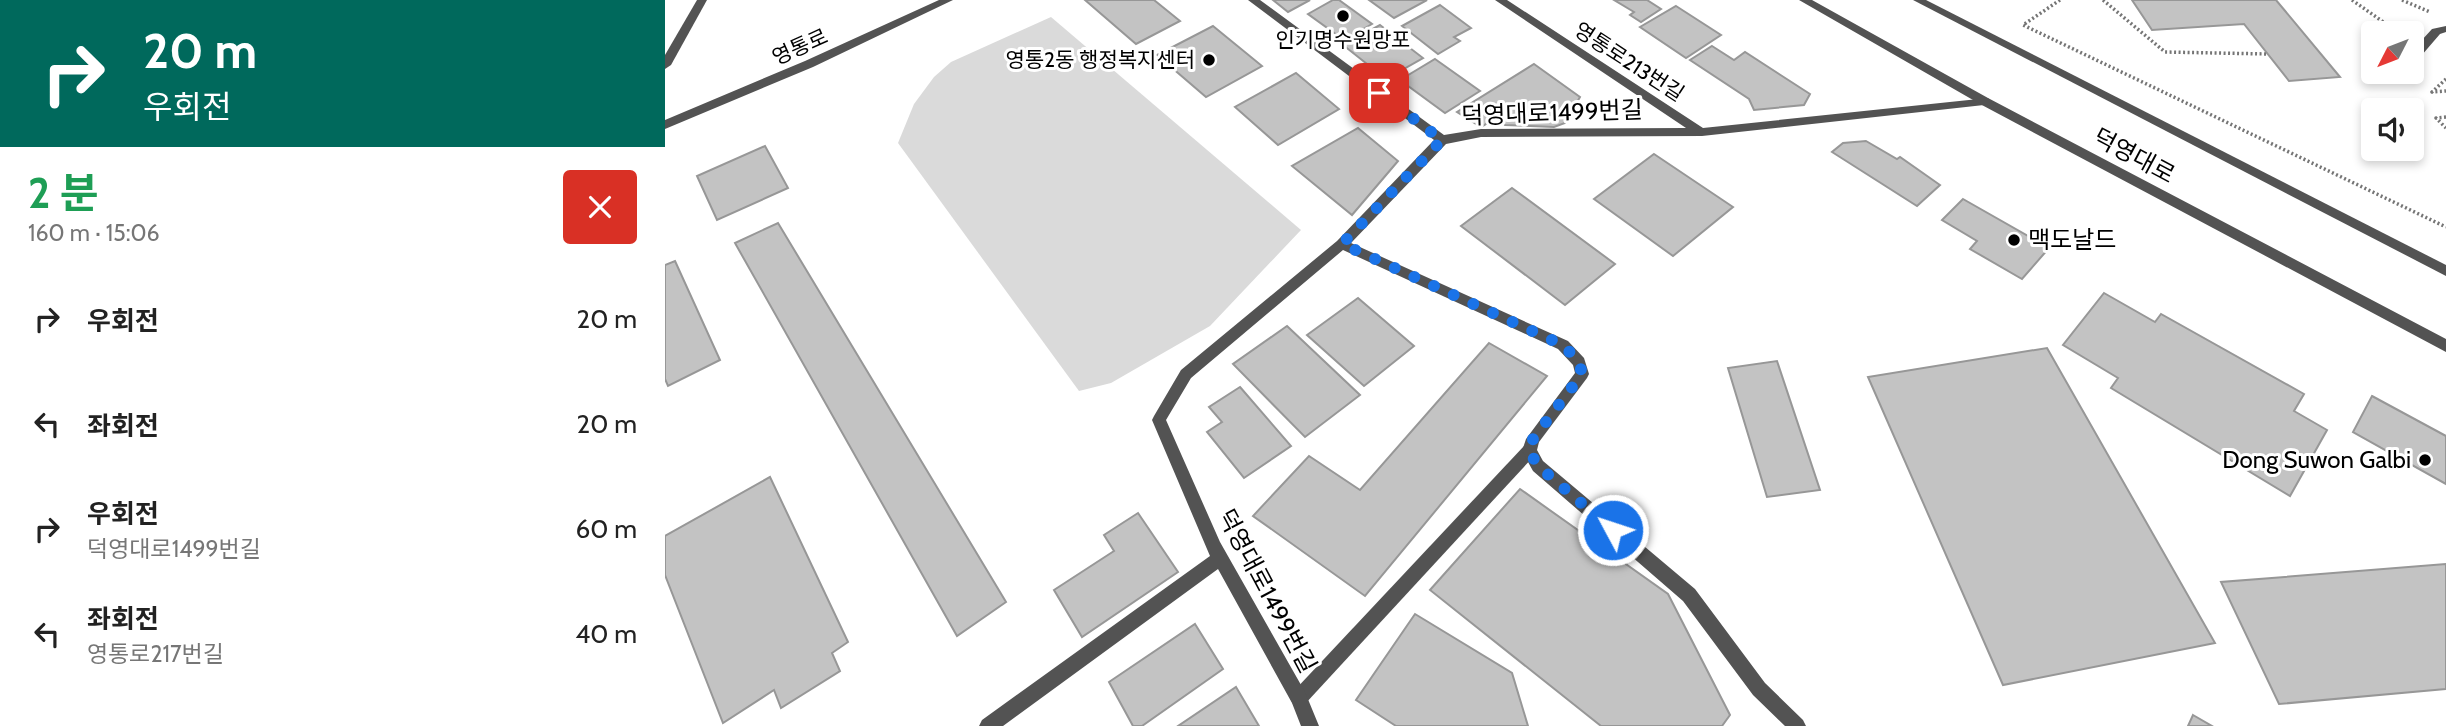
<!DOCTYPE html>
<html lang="ko">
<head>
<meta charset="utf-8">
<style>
  body { margin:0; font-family:Cabin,"Noto Sans KR",sans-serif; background:#f2f2f2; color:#222; height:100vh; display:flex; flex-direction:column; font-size:26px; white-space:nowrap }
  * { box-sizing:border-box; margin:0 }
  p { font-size:23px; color:#767676 }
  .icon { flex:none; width:38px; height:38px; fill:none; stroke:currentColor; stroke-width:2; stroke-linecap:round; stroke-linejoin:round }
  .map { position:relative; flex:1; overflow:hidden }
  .side { display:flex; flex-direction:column; background:#fff; width:665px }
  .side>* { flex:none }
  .guide { background:#00695c; color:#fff; overflow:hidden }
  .needle { width:46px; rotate:228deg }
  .controls { position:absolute; left:1696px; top:21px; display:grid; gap:14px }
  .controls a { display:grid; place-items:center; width:63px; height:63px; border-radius:7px; background:#fff; box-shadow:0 4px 10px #0003; font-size:35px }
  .pin { position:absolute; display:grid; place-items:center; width:60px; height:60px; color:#fff; margin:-30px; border-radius:14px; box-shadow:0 4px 10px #0006 }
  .me { position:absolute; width:77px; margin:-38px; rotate:310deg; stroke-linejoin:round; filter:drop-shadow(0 0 5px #0008) }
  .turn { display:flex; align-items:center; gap:24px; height:147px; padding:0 28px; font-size:32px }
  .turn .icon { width:91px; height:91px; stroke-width:2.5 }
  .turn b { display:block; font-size:49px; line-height:60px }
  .round { display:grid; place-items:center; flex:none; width:74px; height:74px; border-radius:7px; background:#f2f2f2 }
  .head { display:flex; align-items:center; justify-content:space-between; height:119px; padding:0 28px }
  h1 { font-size:42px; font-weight:700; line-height:52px; color:#1e9e55 }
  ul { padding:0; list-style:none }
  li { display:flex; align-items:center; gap:21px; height:105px; padding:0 28px }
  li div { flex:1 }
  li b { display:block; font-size:26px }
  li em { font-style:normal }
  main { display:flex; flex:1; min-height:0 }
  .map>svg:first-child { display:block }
</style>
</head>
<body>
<main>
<section class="side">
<div class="guide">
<div class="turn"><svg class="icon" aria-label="right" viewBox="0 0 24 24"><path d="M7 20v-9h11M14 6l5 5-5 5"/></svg><div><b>20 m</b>우회전</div></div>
</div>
<div class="head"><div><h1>2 분</h1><p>160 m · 15:06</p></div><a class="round" style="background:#d93025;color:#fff"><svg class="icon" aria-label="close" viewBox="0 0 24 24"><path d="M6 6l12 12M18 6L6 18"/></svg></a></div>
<ul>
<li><svg class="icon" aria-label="right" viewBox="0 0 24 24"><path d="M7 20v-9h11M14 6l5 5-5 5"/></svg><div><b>우회전</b></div><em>20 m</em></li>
<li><svg class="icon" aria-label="left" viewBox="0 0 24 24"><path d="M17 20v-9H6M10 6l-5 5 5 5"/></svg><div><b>좌회전</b></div><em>20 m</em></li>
<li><svg class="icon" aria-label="right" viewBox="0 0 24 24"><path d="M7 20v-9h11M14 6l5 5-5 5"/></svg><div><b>우회전</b><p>덕영대로1499번길</p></div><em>60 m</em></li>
<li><svg class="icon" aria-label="left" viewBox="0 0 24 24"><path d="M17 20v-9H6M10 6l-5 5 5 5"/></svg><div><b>좌회전</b><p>영통로217번길</p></div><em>40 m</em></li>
</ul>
</section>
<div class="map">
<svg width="1781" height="726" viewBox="0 0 1781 726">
  <rect width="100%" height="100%" fill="#fff"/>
  <path fill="#dadada" d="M386,17L636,230L545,326L446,383L414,391L233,143L249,104L269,77L286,62Z"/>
  <g fill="#c3c3c3" stroke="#979797" stroke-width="2">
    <path d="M420,0H489L515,21L471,44Z"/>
    <path d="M608,0H645L623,12Z"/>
    <path d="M668,0H674L707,24L679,40L643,14Z"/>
    <path d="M704,0H762L729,18Z"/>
    <path d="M949,0H982L996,9L976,22L965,15L969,12Z"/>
    <path d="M1467,0H1611L1675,77L1624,81L1579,24L1487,30Z"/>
    <path d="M775,5L806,28L789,37L795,41L773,54L737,26Z"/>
    <path d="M1011,6L1056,35L1021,58L975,27Z"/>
    <path d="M715,25L758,58L721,79L678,45Z"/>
    <path d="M548,26L597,66L541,97L492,55Z"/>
    <path d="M1047,46L1069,60L1080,52L1145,94L1139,105L1089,110L1084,99L1025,60Z"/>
    <path d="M770,59L815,91L780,113L735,80Z"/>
    <path d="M869,64L915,97L900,123L889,127L840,125L831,118L816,127L792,112Z"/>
    <path d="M631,73L674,109L613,145L570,107Z"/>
    <path d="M693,128L733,161L687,215L627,166Z"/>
    <path d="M1201,141L1232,159L1235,157L1275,185L1252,206L1167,152L1178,143Z"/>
    <path d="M100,146L123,188L52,220L32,176Z"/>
    <path d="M989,154L1068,207L1008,256L929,199Z"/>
    <path d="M847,188L950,264L900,305L796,226Z"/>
    <path d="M1298,199L1384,248L1357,279L1305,249L1312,241L1277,220Z"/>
    <path d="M113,223L341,602L292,636L70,243Z"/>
    <path d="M10,261L55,360L3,386L0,379V265Z"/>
    <path d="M1439,293L1490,322L1496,314L1639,394L1629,411L1662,430L1625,496L1446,388L1453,378L1398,345Z"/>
    <path d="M693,298L749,346L699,386L642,335Z"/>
    <path d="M622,326L695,395L640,437L568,364Z"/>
    <path d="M824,343L882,376L700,596L588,516L644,456L695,490Z"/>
    <path d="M1382,348L1550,643L1338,685L1203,377Z"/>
    <path d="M1112,361L1155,490L1102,497L1063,368Z"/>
    <path d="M575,387L626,446L579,478L542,432L557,422L544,407Z"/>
    <path d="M1707,396L1781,436V484L1688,432Z"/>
    <path d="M105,477L183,642L167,653L175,671L116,708L109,690L58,723L0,575V536Z"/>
    <path d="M855,489L1003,594L1065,715L1057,726H936L765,590Z"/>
    <path d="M473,513L513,572L417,637L389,590L449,551L439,535Z"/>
    <path d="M1781,564V689L1614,704L1556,582Z"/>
    <path d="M750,614L847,673L863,726H731L691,700Z"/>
    <path d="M530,624L558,669L477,726H468L444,682Z"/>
    <path d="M571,687L594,726H513Z"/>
    <path d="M1528,715L1547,726H1523Z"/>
  </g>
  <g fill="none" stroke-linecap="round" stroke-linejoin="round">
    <g stroke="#757575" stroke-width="3.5" stroke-dasharray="2 2.5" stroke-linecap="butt">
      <path d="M1395,0L1358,25L1781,227"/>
      <path d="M1438,0L1500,52L1603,54"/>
      <path d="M1687,0L1734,33"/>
      <path d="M1737,0L1765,12"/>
      <path d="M1781,79L1767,92L1781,91"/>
      <path d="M1781,117L1771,118L1781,128"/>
    </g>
    <g fill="#535353" fill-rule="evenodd">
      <path d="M32,0H42L6,65L0,69V55Z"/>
      <path d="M1781,26V32L1775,34L1750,63L1746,64V52L1767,29Z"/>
      <path d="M864,444L869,446L871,451L869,456L640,704L634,707L628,704L625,698L628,692L859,446Z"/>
    </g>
    <path fill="#535353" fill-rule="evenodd" d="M583,0H595L779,135L816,129L1021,128L830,0H842L1038,128L1323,98L1325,101L1319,105L1037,136L816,137L781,144L686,243L903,341L919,358L924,374L922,378L874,442L872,450L878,461L1030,589L1100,683L1138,720L1141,726H1120L1088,695L1018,601L868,471L857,451L861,439L910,373L908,365L893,349L678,250L526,378L501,420L555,542L640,692L654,726H636L627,703L553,569L338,726H314L317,720L545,556L487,420L489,416L516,370L672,241L769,140Z"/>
    <g fill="#535353" fill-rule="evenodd">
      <path d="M274,0H288L148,67L0,129V120L140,61Z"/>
      <path d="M1134,0H1147L1323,98L1781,339V352L1315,104Z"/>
      <path d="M1248,0H1261L1781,265V276Z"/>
    </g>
  </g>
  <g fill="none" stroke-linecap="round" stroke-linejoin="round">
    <path stroke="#1a73e8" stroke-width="12" stroke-dasharray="0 21.6" d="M714,93L777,140L677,244L898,345L914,362L917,374L868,439L864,451L873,466L948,530"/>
  </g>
  <g fill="#000" stroke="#fff" stroke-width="2.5">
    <circle cx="678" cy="16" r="7"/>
    <circle cx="544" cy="60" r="7"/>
    <circle cx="1349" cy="240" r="7"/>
    <circle cx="1760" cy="460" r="7"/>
  </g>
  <g text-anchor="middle" stroke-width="6" stroke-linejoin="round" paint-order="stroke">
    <g font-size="21" fill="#000" stroke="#fff">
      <text x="678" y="47">인기명수원망포</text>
      <text x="530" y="67" text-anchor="end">영통2동 행정복지센터</text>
    </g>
    <g font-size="21" fill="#000" stroke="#fff">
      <text transform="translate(135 47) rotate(-24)" y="7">영통로</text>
      <text transform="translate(964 62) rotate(33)" y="7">영통로213번길</text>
    </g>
    <g font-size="24" fill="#000" stroke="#fff">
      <text transform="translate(887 113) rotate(-2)" y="8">덕영대로1499번길</text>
      <text transform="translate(1469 156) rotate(28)" y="8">덕영대로</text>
      <text transform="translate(602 591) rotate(62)" y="8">덕영대로1499번길</text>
    </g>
    <g font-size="24" fill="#000" stroke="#fff" text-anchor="start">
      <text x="1363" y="248">맥도날드</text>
      <text x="1746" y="468" text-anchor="end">Dong Suwon Galbi</text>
    </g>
  </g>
</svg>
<div class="controls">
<a><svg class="needle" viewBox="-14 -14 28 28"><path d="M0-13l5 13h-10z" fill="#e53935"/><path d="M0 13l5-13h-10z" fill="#767676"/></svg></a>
<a><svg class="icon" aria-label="sound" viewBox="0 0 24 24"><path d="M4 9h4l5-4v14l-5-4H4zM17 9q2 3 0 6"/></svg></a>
</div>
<div class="pin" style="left:714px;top:93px;background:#d93025"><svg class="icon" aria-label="arrive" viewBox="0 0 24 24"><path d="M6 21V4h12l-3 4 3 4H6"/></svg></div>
<svg class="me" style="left:948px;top:530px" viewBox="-20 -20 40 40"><circle r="17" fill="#1a73e8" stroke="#fff" stroke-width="3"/><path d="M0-11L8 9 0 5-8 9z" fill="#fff"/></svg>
</div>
</main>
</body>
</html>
